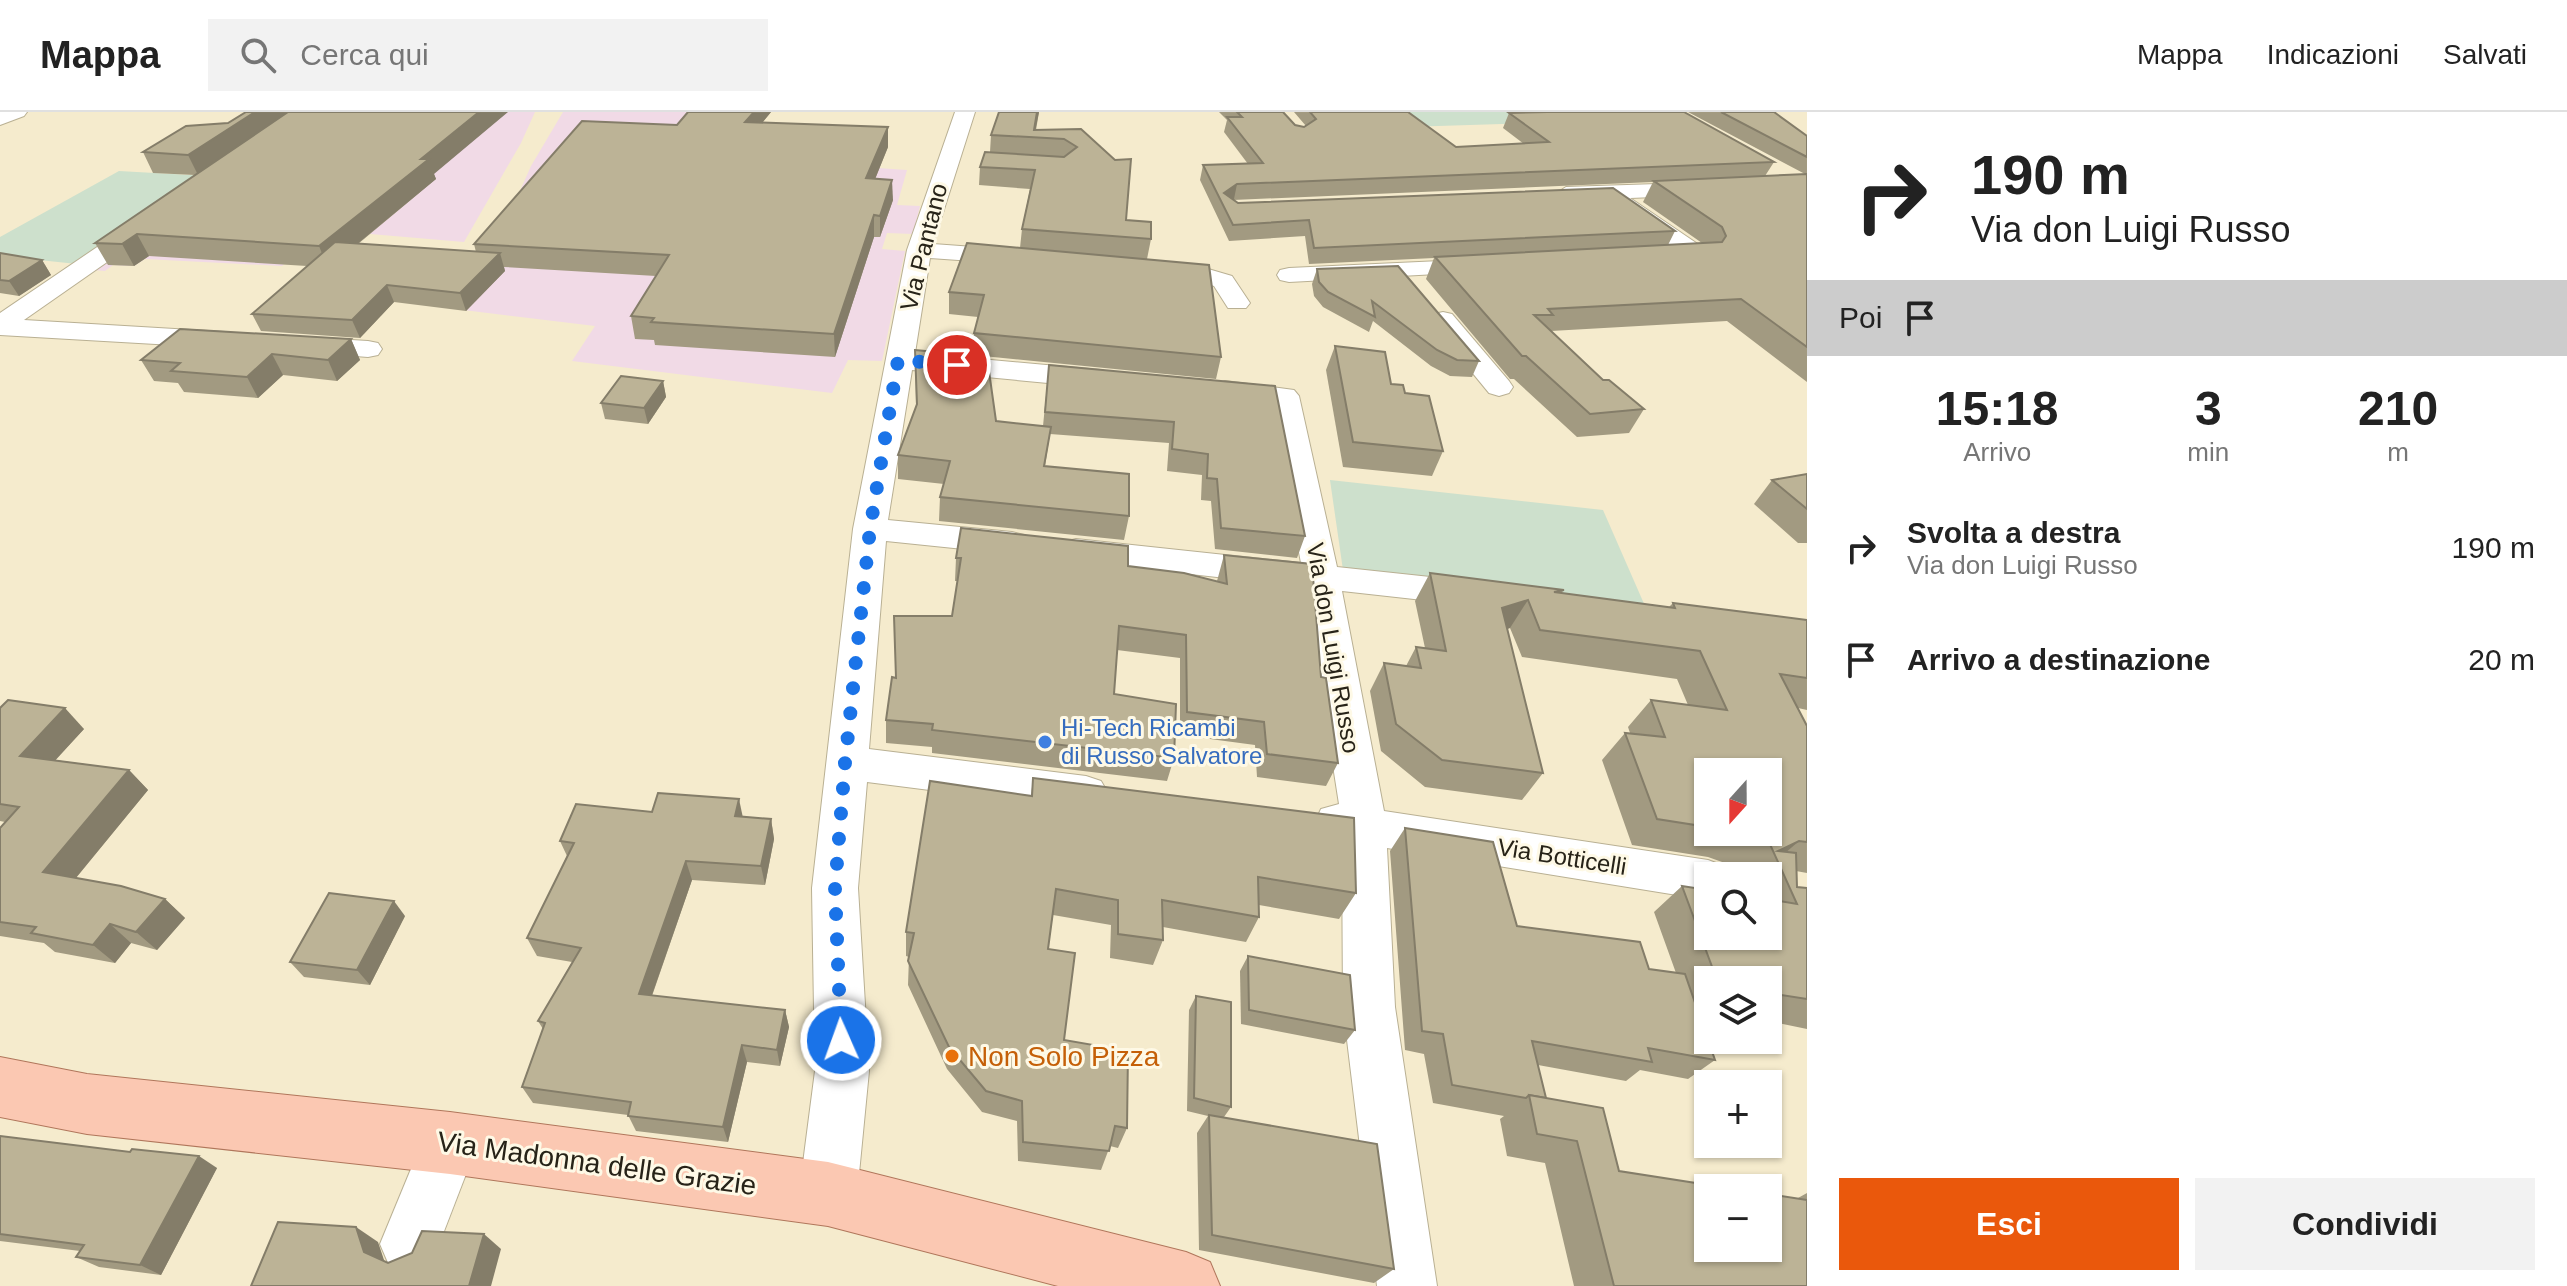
<!DOCTYPE html>
<html lang="it">
<head>
<meta charset="utf-8">
<style>
  body { margin:0; font-family:Helvetica,sans-serif; background:#f2f2f2; color:#222; height:100vh; display:flex; flex-direction:column; font-size:30px; white-space:nowrap }
  * { box-sizing:border-box; margin:0 }
  p { font-size:26px; color:#767676 }
  .icon { flex:none; width:44px; height:44px; fill:none; stroke:currentColor; stroke-width:2; stroke-linecap:round; stroke-linejoin:round }
  .map { position:relative; flex:1; overflow:hidden }
  .side { display:flex; flex-direction:column; background:#fff; width:760px }
  .side>* { flex:none }
  .guide { background:#fff; color:#222; overflow:hidden }
  .needle { width:52px; rotate:201deg }
  .buttons { position:absolute; left:1694px; top:646px; display:grid; gap:16px }
  .buttons a { display:grid; place-items:center; width:88px; height:88px; border-radius:0px; background:#fff; box-shadow:0 2px 6px #0004; font-size:40px }
  .pin { position:absolute; display:grid; place-items:center; width:68px; height:68px; color:#fff; margin:-34px; border:4px solid #fff; border-radius:50%; box-shadow:0 2px 8px #0007 }
  .me { position:absolute; width:88px; margin:-44px; rotate:358deg; stroke-linejoin:round; filter:drop-shadow(0 0 6px #0008) }
  .turn { display:flex; align-items:center; gap:28px; height:168px; padding:0 32px; font-size:36px }
  .turn .icon { width:104px; height:104px; stroke-width:2.5 }
  .turn b { display:block; font-size:56px; line-height:68px }
  .then { display:flex; align-items:center; height:76px; padding:0 32px; background:#0003; gap:16px; font-size:30px }
  .eta { display:flex; justify-content:space-evenly; align-items:center; height:136px; text-align:center }
  .eta b { font-size:48px; font-weight:700; line-height:56px }
  .button { display:flex; gap:16px; margin-top:auto; padding:16px 32px }
  .button a { flex:1; height:92px; border-radius:0px; background:#ea580c; color:#fff; font-size:32px; font-weight:700; line-height:92px; text-align:center }
  .button a+a { background:#f2f2f2; color:#222 }
  ul { padding:0; list-style:none }
  li { display:flex; align-items:center; gap:24px; height:112px; padding:0 32px }
  li div { flex:1 }
  li b { display:block; font-size:30px }
  li em { font-style:normal }
  header { display:flex; align-items:center; gap:48px; box-sizing:border-box; height:112px; padding:0 40px; background:#fff; border-bottom:2px solid #e0e0e0 }
  header strong { font-size:38px }
  nav { display:flex; gap:44px; margin-inline-start:auto; font-size:28px }
  .search { width:560px; height:72px; background:#f2f2f2; display:flex; align-items:center; gap:20px; box-sizing:border-box; padding:0 28px; border-radius:0px; color:#767676; font-size:30px }
  main { display:flex; flex:1; min-height:0 }
  .map>svg:first-child { display:block }
</style>
</head>
<body>
<header>
<strong>Mappa</strong>
<div class="search"><svg class="icon" aria-label="search" viewBox="0 0 24 24"><circle cx="10" cy="10" r="6"/><path d="M15 15l6 6"/></svg>Cerca qui</div>
<nav><a>Mappa</a><a>Indicazioni</a><a>Salvati</a></nav>
</header>
<main>
<div class="map">
<svg width="1807" height="1174" viewBox="0 0 1807 1174">
  <rect width="100%" height="100%" fill="#f5ebcd"/>
  <g fill="#f1dae6">
    <path d="M322,0H535L521,31L464,130L335,119L313,127L282,154L145,147L134,154L113,153L105,159L82,157Z"/>
    <path d="M563,0H689L819,52L907,58L897,93L920,94L913,122L887,121L882,137L905,139L882,249L848,248L832,281L572,249L595,214L439,195L499,126L531,54Z"/>
  </g>
  <g fill="#cde0cc">
    <path d="M1389,0H1662L1664,7L1406,15Z"/>
    <path d="M119,59L208,64L77,152L39,148L0,154V125Z"/>
    <path d="M1330,368L1603,398L1645,494L1343,458Z"/>
  </g>
  <g fill="none" stroke-linecap="round" stroke-linejoin="round">
    <defs>
      <g id="minor">
        <path d="M0,0H27L24,4L0,13Z"/>
        <path d="M955,0H975L933,132L1015,138L1024,140L1027,145L1024,150L1015,152L930,146L915,241L1101,258L1111,261L1115,267L1111,273L1101,276L912,258L888,408L1012,420L1024,423L1029,431L1024,439L1012,442L886,429L869,637L1086,664L1101,669L1108,681L1101,693L1086,698L867,670L858,776L869,959L857,1082L848,1102L828,1111L808,1102L799,1082L815,959L812,776L853,417L907,138Z"/>
        <path d="M1807,67V79L1630,86L1708,139L1711,144L1708,149L1664,153L1655,151L1652,146L1655,141L1675,138L1619,97L1616,92L1622,86L1566,89L1555,82L1566,75Z"/>
        <path d="M145,106L153,108L157,113L153,118L24,208L225,220L235,222L239,228L235,234L225,236L0,223V201L137,108Z"/>
        <path d="M1484,147L1493,149L1496,154L1493,159L1289,170L1280,168L1277,163L1280,158L1289,156Z"/>
        <path d="M1159,150L1198,154L1232,164L1250,191L1246,196H1228L1214,174L1195,168L1150,162L1147,157L1150,152Z"/>
        <path d="M1443,200L1452,202L1509,269L1513,275L1509,281L1499,284L1489,281L1434,214L1430,208L1434,202Z"/>
        <path d="M301,225L368,229L378,231L382,237L378,243L368,245L291,239L287,233L291,227Z"/>
        <path d="M1225,269L1294,278L1299,284L1337,455L1477,470L1490,473L1495,482L1490,491L1477,494L1342,479L1384,699L1708,748L1724,754L1729,764H1708V788L1387,736L1395,895L1437,1174H1377L1343,895L1342,729L1321,723L1315,710L1321,697L1339,692L1305,475L1076,449L1064,446L1059,438L1064,430L1076,427L1301,451L1271,291L1215,284L1211,278L1215,272Z"/>
        <path d="M450,1003L470,1011L478,1031L431,1153L410,1162L389,1153L380,1132L430,1011Z"/>
      </g>
      <path id="major" d="M0,945L87,962L450,1000L828,1050L1186,1140L1210,1150L1220,1174H1058L828,1114L450,1062L87,1022L0,1005Z"/>
    </defs>
    <use href="#minor" stroke="#b9b093" stroke-width="2"/>
    <use href="#major" stroke="#b0765b" stroke-width="2"/>
    <use href="#minor" fill="#fff" fill-rule="evenodd"/>
    <use href="#major" fill="#fbc8b2" fill-rule="evenodd"/>
  </g>
  <g fill="#a29a81" fill-rule="evenodd">
    <path d="M688,0H771L762,11L888,15V35L875,67L893,88L880,125H874L835,245L655,233L654,228L635,227L631,204L656,164L504,155L505,159L466,199L394,190L360,226L261,219L252,202L307,154L149,144L134,154L108,153L95,131L195,63L153,61L143,40L186,14L434,62L436,67L358,132L476,140L474,132L677,13Z"/>
    <path d="M999,0H1039L1036,18L1081,17L1126,108L1151,127L1147,147L1221,245L1216,267L973,243L974,221L978,205L949,202V180L1020,136L1022,117L1030,77L979,73L980,55L990,40L991,23Z"/>
    <path d="M1219,0H1283L1295,13L1304,15L1306,14L1294,0H1408L1456,35L1524,32L1503,16L1509,1L1774,50L1765,64L1805,62L1688,0H1774L1807,24V270L1727,209L1551,219L1603,268L1644,297L1629,321L1577,325L1514,267H1510L1426,167L1434,146L1309,152L1305,124L1229,129L1200,68L1203,53L1248,52L1224,20L1227,8ZM1653,70L1643,90L1702,131L1668,133L1675,119L1238,91L1233,88Z"/>
    <path d="M0,141L42,148L51,163L19,184L0,181Z"/>
    <path d="M1317,157L1479,249L1472,265L1450,264L1431,254L1373,209L1369,220L1323,195L1314,184L1312,172Z"/>
    <path d="M351,227L360,248L337,269L283,263L258,286L184,280L178,271L154,269L141,248Z"/>
    <path d="M1335,234L1405,281L1443,339L1432,364L1343,355L1326,258Z"/>
    <path d="M915,238L996,309L1043,314L1049,253L1275,274L1305,424L1297,446L1215,437L1211,389L1201,388L1202,363L1167,359L1169,331L1050,322L1045,354L1129,404L1124,428L939,409L940,385L944,372L898,367V343L916,294Z"/>
    <path d="M663,269L666,285L648,312L605,307L601,291Z"/>
    <path d="M1807,362V431H1798L1754,392L1772,368Z"/>
    <path d="M1224,443L1321,565L1338,651L1326,674L1257,665L1255,633L1180,623V546L1117,538L1114,582L1174,646L1167,669L932,641V635L886,631V608L895,566L952,504L958,469H955L956,446L1128,454L1217,469Z"/>
    <path d="M1430,461L1564,478L1561,481L1669,495L1673,491L1807,508V598L1798,596L1807,614V761L1796,759L1797,775L1807,776V917L1768,909V868H1708V899L1697,898L1715,948L1688,967L1640,958L1626,969L1538,953L1546,986L1619,1059L1798,1087V1086L1807,1081V1174H1574L1545,1051L1507,1044L1500,1007L1504,1004L1433,991L1424,942L1405,938L1390,739L1405,716L1517,814L1649,857L1676,861L1654,800L1682,774L1768,824V764H1743L1739,756L1708,745L1632,733L1602,648L1625,621H1630L1628,615L1651,588L1688,593L1677,567L1522,545L1510,516L1507,517L1543,661L1522,688L1425,675L1381,639L1370,579L1384,551L1406,554L1416,535L1425,536L1415,489ZM1708,660L1768,720H1708Z"/>
    <path d="M0,596L84,617L55,648L129,658L148,678L76,766L165,787L185,806L157,838L131,831L115,851L55,840L44,831L0,824V716L5,710L0,709Z"/>
    <path d="M1033,666L1356,781L1339,807L1259,793V805L1246,830L1163,815V828L1153,853L1110,846L1111,813L1053,803L1048,837L1064,928L1127,1016L1118,1036L1110,1034L1101,1058L1018,1049L1017,1009L982,1000L947,957L908,873L909,845L906,844V820L1031,684Z"/>
    <path d="M652,700L771,707L774,727L765,773L692,768L652,884L785,898L789,915L780,954L747,950L728,1030L636,1019L628,1003L533,991L522,975L543,917L538,909L572,850L537,844L527,826L567,744L560,729Z"/>
    <path d="M405,804L370,873L304,865L290,850Z"/>
    <path d="M1248,844L1355,918L1344,932L1241,912L1240,859Z"/>
    <path d="M1196,884L1231,995L1224,1005L1394,1157L1374,1171L1199,1138L1197,1021L1208,1004L1187,999L1189,898Z"/>
    <path d="M0,1024L217,1056L161,1163L99,1155L76,1145L80,1139L0,1129Z"/>
  </g>
  <g fill="#847d69">
    <path d="M255,0H292L198,63L188,43Z"/>
    <path d="M479,0H508L434,62L436,67L328,156L319,134L421,47Z"/>
    <path d="M754,0H771L747,29L745,10Z"/>
    <path d="M1037,0H1039L1034,25H1033Z"/>
    <path d="M888,15V35L867,87L866,66Z"/>
    <path d="M892,68L893,88L880,125V104Z"/>
    <path d="M1237,72L1234,87L1223,94L1224,81Z"/>
    <path d="M874,103V125L835,245L834,222Z"/>
    <path d="M137,122L149,144L134,154L122,132Z"/>
    <path d="M500,141L505,159L466,199L460,181Z"/>
    <path d="M42,148L51,163L19,184L9,169Z"/>
    <path d="M387,173L394,190L360,226L352,208Z"/>
    <path d="M351,227L360,248L337,269L328,248Z"/>
    <path d="M272,242L283,263L258,286L247,265Z"/>
    <path d="M663,269L666,285L648,312L644,296Z"/>
    <path d="M1528,488L1510,516L1485,524L1502,496Z"/>
    <path d="M65,596L84,617L41,664L20,644Z"/>
    <path d="M129,658L148,678L65,779L43,760Z"/>
    <path d="M739,687L743,706L735,704Z"/>
    <path d="M771,707L774,727L765,773L761,754Z"/>
    <path d="M1799,729L1777,748L1778,739Z"/>
    <path d="M686,749L692,768L646,900L639,882Z"/>
    <path d="M165,787L185,806L157,838L136,820Z"/>
    <path d="M394,789L405,804L370,873L357,858Z"/>
    <path d="M110,812L131,831L115,851L93,833Z"/>
    <path d="M785,898L789,915L780,954L777,938Z"/>
    <path d="M742,933L747,950L728,1030L723,1015Z"/>
    <path d="M199,1044L217,1056L161,1163L140,1153Z"/>
    <path d="M356,1115L378,1130L386,1154L364,1140Z"/>
    <path d="M484,1122L501,1137L491,1174H469Z"/>
  </g>
  <g fill="#bcb396" stroke="#847d69" stroke-width="2">
    <path d="M246,0H255L188,43L143,40L186,14L228,11Z"/>
    <path d="M288,0H479L421,47H429L319,134L137,122L122,132L95,131Z"/>
    <path d="M688,0H754L745,10L888,15L866,66L892,68L880,104L874,103L834,222L651,210L654,206L631,204L669,143L474,132L582,9L677,13Z"/>
    <path d="M999,0H1037L1034,18L1081,17L1115,48L1131,47L1126,108L1151,110V127L1022,117L1035,58L980,55L985,40L1064,45L1077,35L1064,27L991,23Z"/>
    <path d="M1237,0H1283L1295,13L1304,15L1316,7L1310,0H1408L1456,35L1549,30L1509,1L1547,0H1684L1774,50L1237,72L1224,81L1238,91L1613,76L1675,119L1314,136L1309,108L1233,113L1203,53L1263,51L1227,5H1242Z"/>
    <path d="M1721,0H1774L1807,24V45Z"/>
    <path d="M1807,62V235L1741,187L1548,197L1553,203H1534L1603,268H1609L1644,297L1590,302L1526,244H1522L1435,145L1722,130L1726,124L1722,115L1654,69Z"/>
    <path d="M335,130L500,141L460,181L387,173L352,208L252,202Z"/>
    <path d="M967,131L1209,153L1221,245L974,221L984,183L949,180Z"/>
    <path d="M0,141L42,148L9,169L0,168Z"/>
    <path d="M1398,154L1479,249L1457,248L1437,238L1372,189L1375,205L1328,180L1319,170L1317,157Z"/>
    <path d="M180,217L351,227L328,248L272,242L247,265L171,259L180,251L141,248Z"/>
    <path d="M1335,234L1385,240L1391,272L1403,273L1405,281L1429,284L1443,339L1353,330Z"/>
    <path d="M915,238L987,245L996,309L1051,315L1044,354L1129,362V404L940,385L950,349L898,343L917,292Z"/>
    <path d="M1049,253L1275,274L1305,424L1221,416L1217,367L1207,366L1208,342L1172,337L1174,310L1045,300Z"/>
    <path d="M621,264L663,269L644,296L601,291Z"/>
    <path d="M1807,362V397L1772,368Z"/>
    <path d="M961,416L1128,434V454L1184,461L1227,472L1224,443L1312,452L1321,565L1326,566L1338,651L1267,642L1264,610L1187,600L1186,523L1119,514L1114,582L1176,592L1174,646L932,618L933,612L886,608L892,565L896,566L894,504H952L961,446H956Z"/>
    <path d="M1430,461L1564,478L1554,480L1675,496L1673,491L1807,508V566L1780,562L1807,614V730L1799,729L1778,739L1796,741L1797,775L1807,776V887L1768,881V868H1717L1682,774L1708,778V824H1768V787L1797,792L1769,730L1740,720H1768V660H1708V715L1657,707L1625,621L1665,625L1651,588L1727,598L1700,539L1540,518L1528,488L1502,496L1543,661L1442,648L1396,612L1384,551L1421,556L1416,535L1446,539Z"/>
    <path d="M8,588L65,596L20,644L129,658L43,760L121,774L165,787L136,820L110,812L93,833L31,821L36,815L0,810V716L19,695L0,692V596Z"/>
    <path d="M1033,666L1354,706L1356,781L1258,765L1259,805L1162,788L1163,828L1118,822V788L1056,777L1048,837L1075,841L1064,928L1128,939L1127,1016L1115,1014L1109,1039L1023,1030L1022,989L986,979L949,935L908,849L914,821L906,820L930,669L1032,684Z"/>
    <path d="M658,681L739,687L735,704L771,707L761,754L686,749L639,882L785,898L777,938L742,933L723,1015L628,1004L631,990L522,975L545,911L538,909L581,836L527,826L574,731L560,729L576,692L652,700Z"/>
    <path d="M1405,716L1493,730L1517,814L1640,830L1649,857L1685,862L1715,948L1648,936L1652,950L1532,929L1546,986L1529,983L1526,986L1452,973L1443,922L1422,919Z"/>
    <path d="M329,781L394,789L357,858L290,850Z"/>
    <path d="M1248,844L1350,863L1355,918L1249,898Z"/>
    <path d="M1196,884L1231,890V995L1194,986Z"/>
    <path d="M1529,983L1603,996L1619,1059L1728,1076H1708V1136H1768V1082L1807,1088V1174H1614L1577,1029L1537,1022Z"/>
    <path d="M1209,1003L1377,1032L1394,1157L1212,1123Z"/>
    <path d="M0,1024L130,1040L132,1037L199,1044L140,1153L76,1145L84,1133L0,1122Z"/>
    <path d="M278,1110L356,1115L364,1140L388,1151L412,1141L422,1119L484,1122L469,1174H251Z"/>
  </g>
  <g fill="none" stroke-linecap="round" stroke-linejoin="round">
    <path stroke="#1a73e8" stroke-width="14" stroke-dasharray="0 25.2" d="M841,928L835,776L845,651L870,417L898,248L957,253"/>
  </g>
  <circle fill="#3f7fe0" stroke="#fef9e6" stroke-width="3" cx="1045" cy="630" r="8"/>
  <circle fill="#e8710a" stroke="#fef9e6" stroke-width="3" cx="952" cy="944" r="8"/>
  <g text-anchor="middle" stroke-width="6" stroke-linejoin="round" paint-order="stroke">
    <g font-size="24" fill="#272318" stroke="#fef9e6">
      <text transform="translate(924 135) rotate(-76)" y="8">Via Pantano</text>
      <text transform="translate(1333 536) rotate(80)" y="8">Via don Luigi Russo</text>
      <text transform="translate(1562 745) rotate(9)" y="8">Via Botticelli</text>
    </g>
    <g font-size="24" fill="#366cbe" stroke="#fef9e6" text-anchor="start">
      <text x="1061" y="624">Hi-Tech Ricambi<tspan x="1061" dy="28">di Russo Salvatore</tspan></text>
    </g>
    <g font-size="28" fill="#c56008" stroke="#fef9e6" text-anchor="start">
      <text x="968" y="954">Non Solo Pizza</text>
    </g>
    <g font-size="28" fill="#272318" stroke="#fef9e6">
      <text transform="translate(597 1051) rotate(8)" y="10">Via Madonna delle Grazie</text>
    </g>
  </g>
</svg>
<div class="buttons">
<a><svg class="needle" viewBox="-14 -14 28 28"><path d="M0-13l5 13h-10z" fill="#e53935"/><path d="M0 13l5-13h-10z" fill="#767676"/></svg></a>
<a><svg class="icon" aria-label="search" viewBox="0 0 24 24"><circle cx="10" cy="10" r="6"/><path d="M15 15l6 6"/></svg></a>
<a><svg class="icon" aria-label="layers" viewBox="0 0 24 24"><path d="M12 4l9 5-9 5-9-5zM3 14l9 5 9-5"/></svg></a>
<a>+</a>
<a>−</a>
</div>
<div class="pin" style="left:957px;top:253px;background:#d93025"><svg class="icon" aria-label="arrive" viewBox="0 0 24 24"><path d="M6 21V4h12l-3 4 3 4H6"/></svg></div>
<svg class="me" style="left:841px;top:928px" viewBox="-20 -20 40 40"><circle r="17" fill="#1a73e8" stroke="#fff" stroke-width="3"/><path d="M0-11L8 9 0 5-8 9z" fill="#fff"/></svg>
</div>
<section class="side">
<div class="guide">
<div class="turn"><svg class="icon" aria-label="right" viewBox="0 0 24 24"><path d="M7 20v-9h11M14 6l5 5-5 5"/></svg><div><b>190 m</b>Via don Luigi Russo</div></div>
<div class="then">Poi<svg class="icon" aria-label="arrive" viewBox="0 0 24 24"><path d="M6 21V4h12l-3 4 3 4H6"/></svg></div>
</div>
<div class="eta">
<div><b>15:18</b><p>Arrivo</p></div>
<div><b>3</b><p>min</p></div>
<div><b>210</b><p>m</p></div>
</div>
<ul>
<li><svg class="icon" aria-label="right" viewBox="0 0 24 24"><path d="M7 20v-9h11M14 6l5 5-5 5"/></svg><div><b>Svolta a destra</b><p>Via don Luigi Russo</p></div><em>190 m</em></li>
<li><svg class="icon" aria-label="arrive" viewBox="0 0 24 24"><path d="M6 21V4h12l-3 4 3 4H6"/></svg><div><b>Arrivo a destinazione</b></div><em>20 m</em></li>
</ul>
<div class="button"><a>Esci</a><a>Condividi</a></div>
</section>
</main>
</body>
</html>
